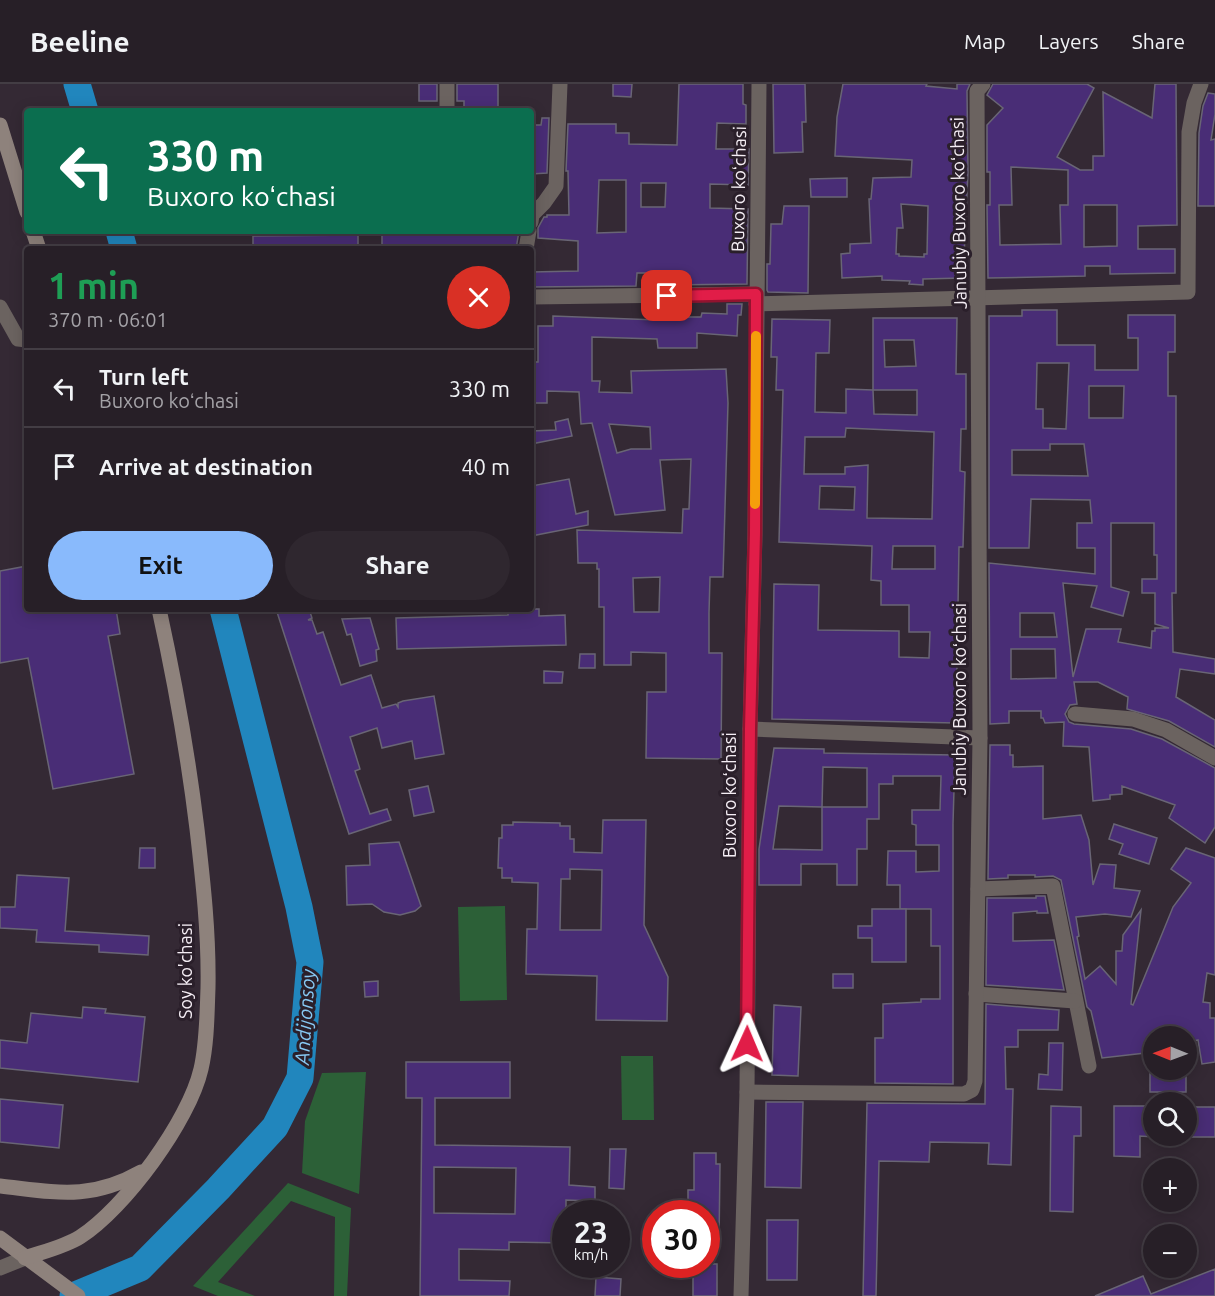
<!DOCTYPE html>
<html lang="en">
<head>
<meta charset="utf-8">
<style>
  body { margin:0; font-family:Ubuntu,sans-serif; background:#2f272f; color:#f1f3f6; height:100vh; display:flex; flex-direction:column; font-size:22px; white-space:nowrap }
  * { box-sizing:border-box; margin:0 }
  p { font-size:20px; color:#a4a2a7 }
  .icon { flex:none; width:33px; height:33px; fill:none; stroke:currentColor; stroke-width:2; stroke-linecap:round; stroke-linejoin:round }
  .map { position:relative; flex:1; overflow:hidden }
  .panel { position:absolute; left:24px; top:162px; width:510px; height:366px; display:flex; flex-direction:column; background:#271f27; border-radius:6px; box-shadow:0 3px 15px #0003,0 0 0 2px #433d44 }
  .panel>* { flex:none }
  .hud { position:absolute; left:24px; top:24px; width:510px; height:126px; border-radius:6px; box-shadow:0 3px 15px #0003,0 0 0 2px #433d44; background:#0b6e4f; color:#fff; overflow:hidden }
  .needle { width:39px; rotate:271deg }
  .controls { position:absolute; left:1143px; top:942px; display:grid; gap:12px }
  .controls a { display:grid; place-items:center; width:54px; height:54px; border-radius:50%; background:#271f27; box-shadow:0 3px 15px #0003,0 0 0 2px #433d44; font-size:30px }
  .speed { position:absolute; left:552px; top:1116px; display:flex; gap:12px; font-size:30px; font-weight:700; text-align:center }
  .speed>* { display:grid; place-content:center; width:78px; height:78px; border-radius:50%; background:#271f27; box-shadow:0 3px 15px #0003,0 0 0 2px #433d44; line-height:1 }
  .speed small { font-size:15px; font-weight:400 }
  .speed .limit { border:9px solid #d22; background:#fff; color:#111 }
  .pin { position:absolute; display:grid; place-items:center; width:51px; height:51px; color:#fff; margin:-26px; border-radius:12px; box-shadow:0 3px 9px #0006 }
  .me { position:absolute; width:66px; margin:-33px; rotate:1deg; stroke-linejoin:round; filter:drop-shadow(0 0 4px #0008) }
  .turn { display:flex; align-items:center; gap:21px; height:126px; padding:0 24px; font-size:27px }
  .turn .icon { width:78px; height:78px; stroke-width:2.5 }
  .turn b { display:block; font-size:42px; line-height:51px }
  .round { display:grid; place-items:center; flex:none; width:63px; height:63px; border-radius:32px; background:#2f272f }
  .headline { display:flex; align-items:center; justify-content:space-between; height:102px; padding:0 24px }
  h1 { font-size:36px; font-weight:700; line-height:45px; color:#1e9e55 }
  .primary-button { display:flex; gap:12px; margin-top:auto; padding:12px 24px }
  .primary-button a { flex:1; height:69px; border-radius:36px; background:#89bafc; color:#111; font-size:24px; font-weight:700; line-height:69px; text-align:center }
  .primary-button a+a { background:#2f272f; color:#f1f3f6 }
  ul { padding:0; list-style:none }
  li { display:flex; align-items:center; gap:18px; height:78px; padding:0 24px; border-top:2px solid #433d44 }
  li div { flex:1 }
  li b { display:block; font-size:22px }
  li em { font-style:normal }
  header { display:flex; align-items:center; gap:36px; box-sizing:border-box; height:84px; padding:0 30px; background:#271f27; border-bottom:2px solid #433d44 }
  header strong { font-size:28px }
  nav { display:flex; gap:33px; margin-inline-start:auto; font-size:21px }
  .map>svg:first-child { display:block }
</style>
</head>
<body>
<header>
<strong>Beeline</strong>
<nav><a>Map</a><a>Layers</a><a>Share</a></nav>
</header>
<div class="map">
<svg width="1215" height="1212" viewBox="0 0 1215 1212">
  <rect width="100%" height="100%" fill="#342934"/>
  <g fill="#2c6037">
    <path d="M505,822L507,916L460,917L458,823Z"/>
    <path d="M621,972H653L654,1036H622Z"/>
    <path d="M366,988L359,1110L302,1089L305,1037L322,989Z"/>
    <path d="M288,1099L351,1124L347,1212H334L335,1133L291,1117L218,1198L255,1212H218L193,1202Z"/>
  </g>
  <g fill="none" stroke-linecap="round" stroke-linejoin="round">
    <g stroke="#2186bd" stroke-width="27">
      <path d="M77,0L85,27"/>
      <path d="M119,147L124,165"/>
      <path d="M73,1212L140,1184L218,1105L275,1043L300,994L310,878L299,823L223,525"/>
    </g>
  </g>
  <g fill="#492d76" stroke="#696575" stroke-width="1.5" fill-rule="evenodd">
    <rect x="419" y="0" width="18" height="17"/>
    <path d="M457,0H498V27H464V17H457Z"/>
    <path d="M613,0H632L631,13L613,12Z"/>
    <path d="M679,0H743V20L746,21V40L717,39L716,65H749L748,101L710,100V124L748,125L747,200L667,201L668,189H637L636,202L531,203V188L578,187V157L538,154V144L544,133H547V131H569L568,87H566L568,40H616V49H629V60L677,61ZM599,96H626V148L597,149ZM641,99H666L665,123H641Z"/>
    <path d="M773,0H805L806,38H802L803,68L774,69Z"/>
    <path d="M843,0H927L926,2L957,5V0H970L967,7L968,88L963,194L923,195V201L909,200L910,197L882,196V192L842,194L841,170L850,169V160L871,159L869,115H871L873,94L911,93L912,76L835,72L837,33ZM901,120L928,122L927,170H924V173L899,172V170H896L897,144H903Z"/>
    <path d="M993,0H1087L1094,4L1057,73L1080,86H1093V72H1104L1103,8L1152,34L1155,0H1176L1177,141L1138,142V165H1175V189L1110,190V182H1085V192L988,194L987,121H990V88H987V41L1003,24L987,11ZM1011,83L1068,86V121H1060L1061,160L1000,161L999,121H1012ZM1084,121H1117V162L1084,163Z"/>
    <path d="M1208,9L1215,10V30L1211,56L1215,55V122H1198L1199,49L1203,22Z"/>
    <path d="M542,34H549L547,89L531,90V69H533L531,41H541Z"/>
    <path d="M847,94V113H811L810,95Z"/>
    <path d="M784,122H809L808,209L768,208L767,206V180H770L771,140H782Z"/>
    <path d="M407,147H519L516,165H382V150L407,149Z"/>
    <path d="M358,151V165H253V152Z"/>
    <path d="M727,220H742L741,231H738L737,252L697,249V264H658L657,255L592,253V297H600L599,308L632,309L631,287L726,285L728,319L723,493H710L709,529V569H722L721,675L646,674L647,608H666V569L631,568V581H604V523H599V485H597V479H578L577,446L682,449L683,425H689L691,375L660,376L665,426L615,431L592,339L581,340L579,308L547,307V319H531V278H538V242H553V232L657,236V233H701L702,229L727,230ZM609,340L650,343L651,365H631L617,369ZM660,493L659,528H634L633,494Z"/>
    <path d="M1022,226H1057V261H1095V286H1138V254H1128V231H1175V268H1168V312H1176V509H1172L1173,568L1215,575V590L1180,585L1176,613L1215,636V663L1169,637L1127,625L1128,613L1098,598H1074L1077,620L1070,621L1065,630L1069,638L1074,640L1131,645L1162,655L1215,684V743L1205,759L1169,734L1175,721L1122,702V710L1110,711V715L1093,717L1089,663L1063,662L1064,638L1045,639L1043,634H1041V627H1009V639L990,640L989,479L1095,490V464H1077V439H1092L1090,416L1031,415L1029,464H989V232H1022ZM1037,279H1069L1066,345L1043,344V325H1036ZM1089,302H1124L1123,334H1089ZM1050,360H1084L1088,392L1012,391V366H1050ZM1111,439H1154V471H1157V495H1142V509H1155V540L1169,544H1155V547H1152L1151,564L1118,558L1121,545H1086L1073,593L1063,499L1097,502L1091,523L1123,532L1129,508L1111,503ZM1020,529H1054L1057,553H1020ZM1011,565H1055L1056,594L1011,595Z"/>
    <path d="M873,234H957L956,290H966V345H961L960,387L965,388L963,463H959L956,639L772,635L774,500L819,501L818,546L899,547V573L929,574L930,548H909V521H881V497L871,496L872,462L779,458L783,306H776L777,273H771L772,235L830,236L829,269H816L815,328L846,329V305L873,306ZM884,256H914L916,282L885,283ZM873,306H917V331L874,330ZM846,344L934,348L932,435L867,434L868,381L845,383V390H804L805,353H845ZM820,402L855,403L854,426L819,425ZM893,462H935V485H892Z"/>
    <path d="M568,335L572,352L531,360V347L556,346L555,338Z"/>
    <path d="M569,395L576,430L588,427V441L531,452V402Z"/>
    <path d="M27,482V525H116L120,550L108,552L134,690L53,705L28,574L0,579V487Z"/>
    <path d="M276,525H309L312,534L308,536H312L317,550L323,548L341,601L371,591L382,624L396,620L398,623V619L403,617L434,612L444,670L415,675L412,657L382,664L377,644L350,653L360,685L355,687L370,730L387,725L391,736L349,750Z"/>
    <path d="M508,525H539V532L565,531L566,561L397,565L396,534L508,531Z"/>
    <path d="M370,534L379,565L376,566L377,577L360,582L351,550L347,551L342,535Z"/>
    <path d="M580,570H595V584H579Z"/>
    <path d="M544,587L563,588L562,599H544Z"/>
    <path d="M990,661H1010V671H1013V683L1043,682V735L1081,731L1089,756L1093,801L1100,780L1116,781L1114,804L1140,807L1131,833L1105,830L1076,833L1079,852L1077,853L1085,895L1100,882L1116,900V867H1122L1123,851L1141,826L1131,920L1133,921L1173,823L1191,799L1171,785L1186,764L1215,774V891L1207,889L1203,918L1210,919V934H1215V978L1202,980L1198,956L1186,959V952H1154V968L1102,974L1091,927L1087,923L1061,796L1053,792L1035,793V791H1008V794L988,795Z"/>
    <path d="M774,664L824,665V669L955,671L953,740V1000L875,999V954H883V920L921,918V915H940V862H931V825H900V801H887L888,767H916V788L939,787V761H916V741L912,740V726H940L941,692H893V700H879V735H867V765H857V801H837V780H801V801H759V765ZM823,683L867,684V723H822ZM779,722L822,723V766L773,765Z"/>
    <path d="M428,702L434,728L414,732L409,706Z"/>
    <path d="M603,736H646L644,841L668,893L667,937L596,936L597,892L526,890L527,845H537L538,799L512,798V794H502V784H498L499,754H502V741H513V738L560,739V742H570V755H574V768L602,769ZM570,785L602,786L601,846H560L561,795H570Z"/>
    <path d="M1114,740L1157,754L1149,780L1119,770L1123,760L1109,755Z"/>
    <path d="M399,758L421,822L415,827L400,831L384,828L372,820L347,821L346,782L370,781L369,760Z"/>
    <path d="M140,764H155V784H139Z"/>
    <path d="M17,791L69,794L65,847L149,852L148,871L99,868V861L36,858L37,846L0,844V823H15Z"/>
    <path d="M1036,812H1045L1048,829H1037V827L1013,829V857L1054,856L1064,906L986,901L987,814H1036Z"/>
    <path d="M872,825H906V878H872V854H858V842H872Z"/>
    <rect x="833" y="890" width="20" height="14"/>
    <path d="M378,897V912L365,913L364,898Z"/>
    <path d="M986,920L1059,926L1058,946H1018V963H1005L1006,1005H1013L1011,1081L988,1080L989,1059L930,1058L929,1078L879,1077L876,1212H863L867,1019L985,1020Z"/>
    <path d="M774,921L801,923L798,992L772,991Z"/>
    <path d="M83,923L106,925L105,929L145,933L138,998L0,984V956L27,959L31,929L82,934Z"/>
    <path d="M1049,959H1063L1062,1006L1038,1005L1039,990L1048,991Z"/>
    <path d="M406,978H510V1014H435V1061L570,1063L569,1101L595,1103V1117L566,1116V1159L509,1158V1166L459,1165V1196L510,1197L509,1212H420L422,1014H406ZM434,1083L516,1084L515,1130L434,1129Z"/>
    <path d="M1150,988L1186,989V1008H1150Z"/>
    <path d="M0,1015L63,1021L59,1064L0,1058Z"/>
    <path d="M766,1018H803L801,1104L765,1103Z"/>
    <path d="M1051,1022L1081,1023V1052H1074L1073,1128L1050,1127Z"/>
    <path d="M1114,1022H1154V1053L1140,1052V1073L1114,1072Z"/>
    <rect x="1186" y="1023" width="29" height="30"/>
    <path d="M610,1065H626L624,1105L609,1104Z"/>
    <path d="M694,1069H716V1080H720L719,1159H706V1130H688V1106H694Z"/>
    <path d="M767,1136H798L797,1196H767Z"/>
    <rect x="693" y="1180" width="24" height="32"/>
    <path d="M1215,1185V1212H1095L1143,1192L1151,1210Z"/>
    <path d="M596,1193L621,1195L620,1212H595Z"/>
  </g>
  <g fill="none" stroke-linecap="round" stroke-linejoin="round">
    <g stroke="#6b6360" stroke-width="15">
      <path d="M447,0V27"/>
      <path d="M531,138L532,131L544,119L556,102L560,0"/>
      <path d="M526,165L529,147"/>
      <path d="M531,213L756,210"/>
      <path d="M756,220L1188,208L1189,48L1194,19L1201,0"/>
      <path d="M0,223L18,255L27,256"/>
      <path d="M1075,630L1133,635L1166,646L1215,674"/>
      <path d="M750,645L980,654"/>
      <path d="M978,805L1053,802L1089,982"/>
      <path d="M976,910L1075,917"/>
      <path d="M747,1008L964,1010L972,1006L975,997L980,654L977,7L983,0"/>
      <path d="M0,1184L25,1174"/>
      <path d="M741,1212L747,1008L750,645L755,449L759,0"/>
    </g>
    <g stroke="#8e827c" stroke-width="15">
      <path d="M0,41L27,128"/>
      <path d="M33,147L39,165"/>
      <path d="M0,1102C55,1108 90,1117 141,1088"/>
      <path d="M0,1154L78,1212"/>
      <path d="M25,1174C42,1168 64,1163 80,1153C125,1124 189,1037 201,985C207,959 207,930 208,904C209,850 203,797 197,745C188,671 175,598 159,525"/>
    </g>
  </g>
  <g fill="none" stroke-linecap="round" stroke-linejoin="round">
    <defs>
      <path id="route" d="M667,212L756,210L755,449L750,645L747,960"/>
    </defs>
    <use href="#route" stroke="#92132f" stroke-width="15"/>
    <use href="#route" stroke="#e11d48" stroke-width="10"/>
    <path stroke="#f59e0b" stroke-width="10" d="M755,420L756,252"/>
  </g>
  <g text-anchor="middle" stroke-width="6" stroke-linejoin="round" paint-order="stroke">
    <g font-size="18" fill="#f4edf4" stroke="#2a1f2a">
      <text transform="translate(739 105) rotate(-89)" y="6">Buxoro koʻchasi</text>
      <text transform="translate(959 129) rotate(-91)" y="6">Janubiy Buxoro koʻchasi</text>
      <text transform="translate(960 615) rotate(-90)" y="6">Janubiy Buxoro koʻchasi</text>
      <text transform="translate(730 711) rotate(-90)" y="6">Buxoro koʻchasi</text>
      <text transform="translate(186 887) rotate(-90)" y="6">Soy ko'chasi</text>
    </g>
    <g font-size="20" font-style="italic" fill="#87c8f3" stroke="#2a1f2a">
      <text transform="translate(305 933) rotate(-86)" y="7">Andijonsoy</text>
    </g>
  </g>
</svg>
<div class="controls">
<a><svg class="needle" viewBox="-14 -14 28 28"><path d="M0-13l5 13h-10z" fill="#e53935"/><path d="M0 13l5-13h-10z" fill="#a4a2a7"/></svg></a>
<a><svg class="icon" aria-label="search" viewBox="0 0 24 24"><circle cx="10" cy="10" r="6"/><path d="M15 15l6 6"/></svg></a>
<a>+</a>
<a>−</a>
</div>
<div class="speed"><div>23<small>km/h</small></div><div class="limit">30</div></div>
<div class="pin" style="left:667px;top:212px;background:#d93025"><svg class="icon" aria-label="arrive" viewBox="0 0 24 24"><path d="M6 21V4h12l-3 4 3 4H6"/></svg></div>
<svg class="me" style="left:747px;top:960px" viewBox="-20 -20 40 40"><path d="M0-17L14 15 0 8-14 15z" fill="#e11d48" stroke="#fff" stroke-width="4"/></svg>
<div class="hud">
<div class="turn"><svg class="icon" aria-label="left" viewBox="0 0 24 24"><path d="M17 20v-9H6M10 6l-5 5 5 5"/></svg><div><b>330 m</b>Buxoro koʻchasi</div></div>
</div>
<section class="panel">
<div class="headline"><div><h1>1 min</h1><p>370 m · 06:01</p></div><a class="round" style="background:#d93025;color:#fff"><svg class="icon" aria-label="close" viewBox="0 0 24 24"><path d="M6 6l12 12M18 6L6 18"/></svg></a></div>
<ul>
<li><svg class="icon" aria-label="left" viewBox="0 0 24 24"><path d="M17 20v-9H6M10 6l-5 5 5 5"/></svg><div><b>Turn left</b><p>Buxoro koʻchasi</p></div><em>330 m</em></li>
<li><svg class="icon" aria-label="arrive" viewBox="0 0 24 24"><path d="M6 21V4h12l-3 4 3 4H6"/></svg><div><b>Arrive at destination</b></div><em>40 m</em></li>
</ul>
<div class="primary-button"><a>Exit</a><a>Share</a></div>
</section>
</div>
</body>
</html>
